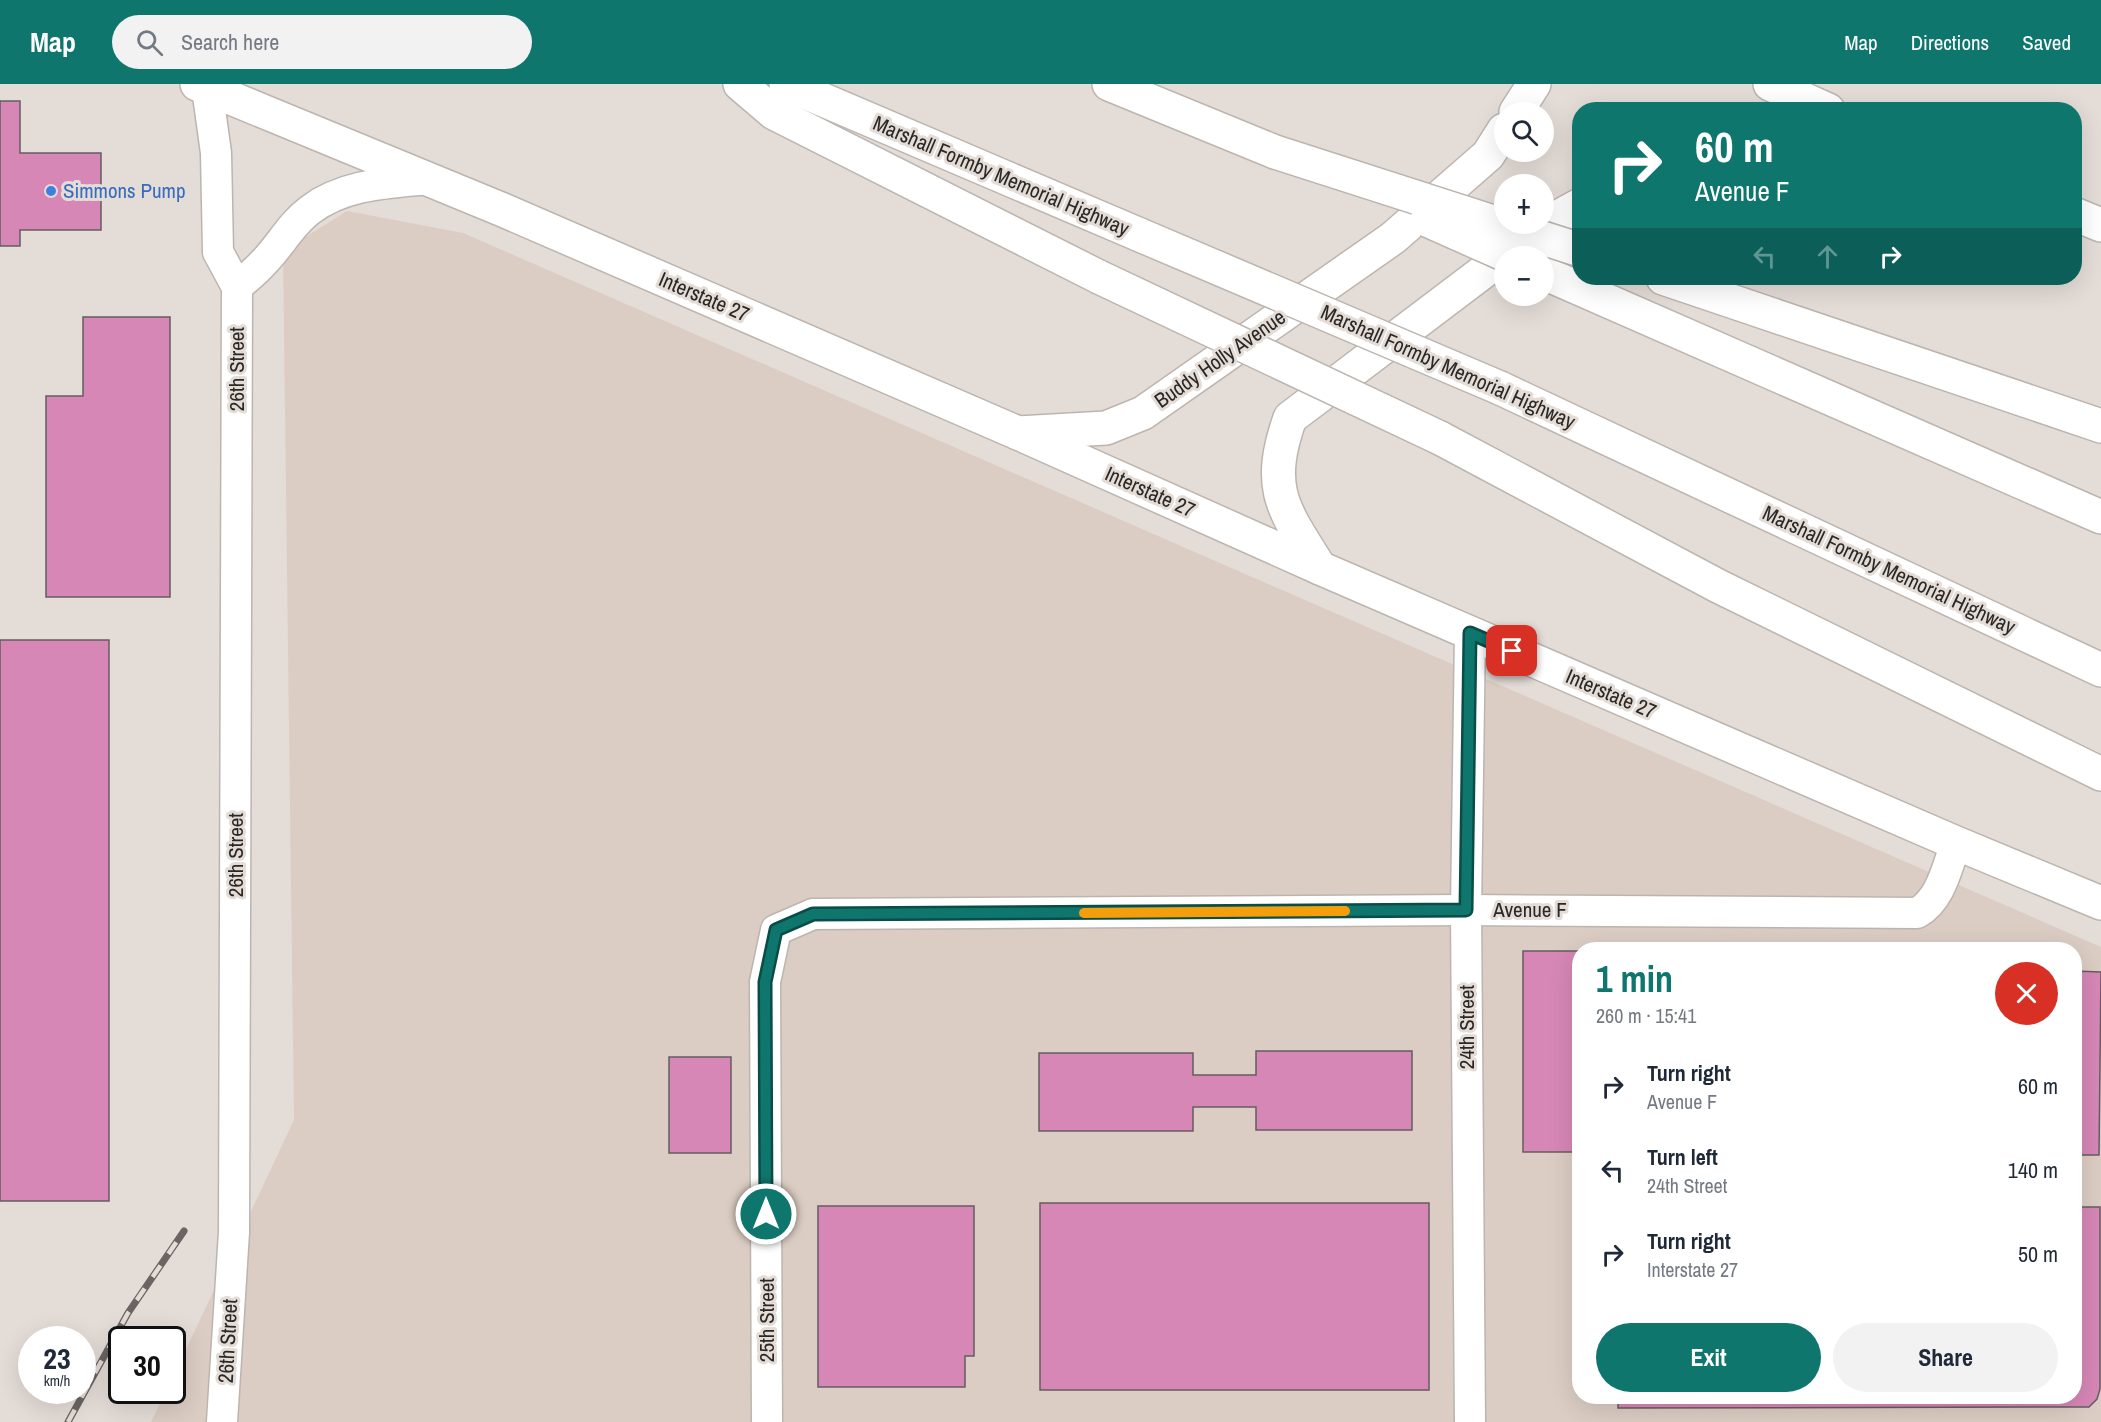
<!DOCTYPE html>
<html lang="en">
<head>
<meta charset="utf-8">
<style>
  body { margin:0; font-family:"Archivo Narrow",sans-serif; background:#f2f2f3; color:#1f2937; height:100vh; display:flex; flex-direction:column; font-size:22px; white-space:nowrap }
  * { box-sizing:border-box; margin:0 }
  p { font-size:20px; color:#747a83 }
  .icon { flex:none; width:33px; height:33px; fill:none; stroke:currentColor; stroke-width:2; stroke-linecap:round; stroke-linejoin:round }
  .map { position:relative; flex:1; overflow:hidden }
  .panel { position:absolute; left:1572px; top:858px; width:510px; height:462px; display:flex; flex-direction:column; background:#fff; border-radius:24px; box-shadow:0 6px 24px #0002 }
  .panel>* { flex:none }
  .hud { position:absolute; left:1572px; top:18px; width:510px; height:183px; border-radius:24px; box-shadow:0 6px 24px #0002; background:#0f766e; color:#fff; overflow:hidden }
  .fabs { position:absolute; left:1494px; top:18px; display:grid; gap:12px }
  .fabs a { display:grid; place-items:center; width:60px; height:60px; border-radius:50%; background:#fff; box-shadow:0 6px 24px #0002; font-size:30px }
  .speed { position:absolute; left:18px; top:1242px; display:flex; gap:12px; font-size:30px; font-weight:700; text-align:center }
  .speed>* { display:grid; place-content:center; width:78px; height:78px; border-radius:50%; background:#fff; box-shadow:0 6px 24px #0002; line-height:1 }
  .speed small { font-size:15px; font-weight:400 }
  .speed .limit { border:3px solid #111; border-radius:9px; background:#fff; color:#111 }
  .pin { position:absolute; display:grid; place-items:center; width:51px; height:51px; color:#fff; margin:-26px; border-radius:12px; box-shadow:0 3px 9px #0006 }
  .me { position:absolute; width:66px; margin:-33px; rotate:0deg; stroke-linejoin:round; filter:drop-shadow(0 0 4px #0008) }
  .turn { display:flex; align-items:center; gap:21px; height:126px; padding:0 24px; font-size:27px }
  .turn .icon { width:78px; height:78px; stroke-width:2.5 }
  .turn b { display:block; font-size:42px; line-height:51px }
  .lanes { display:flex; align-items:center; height:57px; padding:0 24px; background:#0003; justify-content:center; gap:30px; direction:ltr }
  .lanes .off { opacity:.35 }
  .round { display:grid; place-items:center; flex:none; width:63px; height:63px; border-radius:32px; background:#f2f2f3 }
  .overview { display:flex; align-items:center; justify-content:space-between; height:102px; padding:0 24px }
  h1 { font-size:36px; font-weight:700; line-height:45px; color:#0f766e }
  .primary-button { display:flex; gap:12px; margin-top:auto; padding:12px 24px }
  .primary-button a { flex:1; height:69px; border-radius:36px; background:#0f766e; color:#fff; font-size:24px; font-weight:700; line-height:69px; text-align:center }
  .primary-button a+a { background:#f2f2f3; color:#1f2937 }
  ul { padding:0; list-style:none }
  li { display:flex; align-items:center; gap:18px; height:84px; padding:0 24px }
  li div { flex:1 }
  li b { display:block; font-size:22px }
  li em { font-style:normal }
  header { display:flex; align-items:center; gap:36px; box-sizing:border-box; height:84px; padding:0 30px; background:#0f766e; color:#fff }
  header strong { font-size:28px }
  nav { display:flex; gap:33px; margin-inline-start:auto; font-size:21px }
  .search { width:420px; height:54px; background:#f2f2f3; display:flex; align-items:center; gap:15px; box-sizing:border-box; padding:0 21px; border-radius:33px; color:#747a83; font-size:22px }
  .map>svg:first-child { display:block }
</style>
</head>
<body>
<header>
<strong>Map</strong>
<div class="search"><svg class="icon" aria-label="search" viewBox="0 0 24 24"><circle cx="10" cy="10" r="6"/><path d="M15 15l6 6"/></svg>Search here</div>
<nav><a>Map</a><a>Directions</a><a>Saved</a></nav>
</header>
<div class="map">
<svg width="2101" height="1338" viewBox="0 0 2101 1338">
  <rect width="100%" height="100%" fill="#e4dcd7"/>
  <path fill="#dbcdc3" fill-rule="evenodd" d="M347,127L463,149L2101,863V1338H151L166,1307L172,1306L173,1293L294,1036L283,167ZM1580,866H2074V1312H1580Z"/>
  <g fill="#d687b6" stroke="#645d61" stroke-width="1.5">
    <path d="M0,17H20V69H101V146H20V162H0Z"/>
    <path d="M83,233H170V513H46V312H83Z"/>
    <rect x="0" y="556" width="109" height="561"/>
    <rect x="1523" y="867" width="57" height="201"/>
    <path d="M2074,887L2101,888L2099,1071H2074Z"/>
    <path d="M1256,967H1412V1046H1256V1023H1193V1047H1039V969H1193V991H1256Z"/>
    <rect x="669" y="973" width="62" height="96"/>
    <rect x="1040" y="1119" width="389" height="187"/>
    <path d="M818,1122H974V1272H965V1303H818Z"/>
    <path d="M2074,1123H2100V1305L2097,1315L2089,1323L1618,1324V1312H2074Z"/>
  </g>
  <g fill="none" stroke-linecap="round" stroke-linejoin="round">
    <defs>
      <g id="minor">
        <path d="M207,4L216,69L218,168L237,203L234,1148L222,1338"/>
        <path d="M237,203C246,195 256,187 264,178C280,162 291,140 310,126C344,100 388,99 429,95"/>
        <path d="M767,1338L765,898L776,846L813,830L1466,826L1917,829C1941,816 1947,783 1956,759"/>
        <path d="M1470,1338L1466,826L1470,549"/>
      </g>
      <g id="tertiary">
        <path d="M1516,28L1534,0"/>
        <path d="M1018,349L1106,344L1143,329L1393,154L1488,71L1504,46"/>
      </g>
      <g id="secondary">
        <path d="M197,0L503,126L1018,349L1320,484L1956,759L2101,819"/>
        <path d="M1770,0L1828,26"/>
        <path d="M2074,130L2101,141"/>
        <path d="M1320,484C1283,425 1265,405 1290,334L1549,138L1580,121"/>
      </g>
      <g id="motorway">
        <path d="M740,0L774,29L1099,193"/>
        <path d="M786,0L1140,151"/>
        <path d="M1109,0L1275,68"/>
        <path d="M1544,189L2101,433"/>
        <path d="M1663,194L2101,342"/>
        <path d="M1500,304L2101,586"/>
        <path d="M1440,354L1718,502L2101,690"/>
      </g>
    </defs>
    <use href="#minor" stroke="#bcb5af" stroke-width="33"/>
    <use href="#tertiary" stroke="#bcb5af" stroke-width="36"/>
    <use href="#secondary" stroke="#bcb5af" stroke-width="36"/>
    <use href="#motorway" stroke="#bcb5af" stroke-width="36"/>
    <use href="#minor" stroke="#fff" stroke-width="30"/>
    <use href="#tertiary" stroke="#fff" stroke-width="33"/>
    <use href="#secondary" stroke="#fff" stroke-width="33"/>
    <use href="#motorway" stroke="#fff" stroke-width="33"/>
    <defs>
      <path id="rail" d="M68,1338L128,1229L184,1147"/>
    </defs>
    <use href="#rail" stroke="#6a6562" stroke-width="7"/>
    <use href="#rail" stroke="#e4dcd7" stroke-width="4.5" stroke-dasharray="14" stroke-linecap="butt"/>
    <defs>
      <g id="motorway-bridge">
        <path d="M1275,68L1580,166"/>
        <path d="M1427,136L1508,172"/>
        <path d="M1140,151L1500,304"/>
        <path d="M1099,193L1440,354"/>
      </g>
    </defs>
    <use href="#motorway-bridge" stroke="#bcb5af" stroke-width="36" stroke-linecap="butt"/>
    <use href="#motorway-bridge" stroke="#fff" stroke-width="33"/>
  </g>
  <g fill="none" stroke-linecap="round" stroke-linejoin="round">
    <defs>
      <path id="route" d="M766,1130L765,898L776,846L813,830L1466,826L1470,549L1512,567"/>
    </defs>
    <use href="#route" stroke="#0a4d48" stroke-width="15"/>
    <use href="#route" stroke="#0f766e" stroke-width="10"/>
    <path stroke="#f59e0b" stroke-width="10" d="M1084,829L1345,827"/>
  </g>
  <circle fill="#3f7fe0" stroke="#e4dcd7" stroke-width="2" cx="51" cy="107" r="6"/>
  <g text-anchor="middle" stroke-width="6" stroke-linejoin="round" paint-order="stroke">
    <g font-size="21" fill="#2a2725" stroke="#e4dcd7">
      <text transform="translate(1001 92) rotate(23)" y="7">Marshall Formby Memorial Highway</text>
      <text transform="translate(704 213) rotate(23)" y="7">Interstate 27</text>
      <text transform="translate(1220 275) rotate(-35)" y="7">Buddy Holly Avenue</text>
      <text transform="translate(1448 283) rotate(24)" y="7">Marshall Formby Memorial Highway</text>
      <text transform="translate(237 285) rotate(-90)" y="7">26th Street</text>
      <text transform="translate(1150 408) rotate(24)" y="7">Interstate 27</text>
      <text transform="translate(1889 486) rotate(25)" y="7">Marshall Formby Memorial Highway</text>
      <text transform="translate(1611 610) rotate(23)" y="7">Interstate 27</text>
      <text transform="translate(236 771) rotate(-90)" y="7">26th Street</text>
      <text x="1530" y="833">Avenue F</text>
      <text transform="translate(1467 943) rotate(-90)" y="7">24th Street</text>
      <text transform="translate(767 1236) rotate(-90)" y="7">25th Street</text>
      <text transform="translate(228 1257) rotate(-87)" y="7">26th Street</text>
    </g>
    <g font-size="21" fill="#366cbe" stroke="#e4dcd7" text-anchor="start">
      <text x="63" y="114">Simmons Pump</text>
    </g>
  </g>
</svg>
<div class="fabs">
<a><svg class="icon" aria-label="search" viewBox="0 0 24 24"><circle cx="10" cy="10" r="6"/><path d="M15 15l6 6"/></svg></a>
<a>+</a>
<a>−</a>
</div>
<div class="speed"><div>23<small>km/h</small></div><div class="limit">30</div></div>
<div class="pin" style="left:1512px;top:567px;background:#d93025"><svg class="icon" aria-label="arrive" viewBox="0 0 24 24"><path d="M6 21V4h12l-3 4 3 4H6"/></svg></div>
<svg class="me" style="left:766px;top:1130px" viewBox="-20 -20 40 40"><circle r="17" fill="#0f766e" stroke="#fff" stroke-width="3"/><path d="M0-11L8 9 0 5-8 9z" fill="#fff"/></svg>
<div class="hud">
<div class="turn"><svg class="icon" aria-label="right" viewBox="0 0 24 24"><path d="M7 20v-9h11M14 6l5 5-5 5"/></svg><div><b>60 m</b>Avenue F</div></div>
<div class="lanes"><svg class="icon off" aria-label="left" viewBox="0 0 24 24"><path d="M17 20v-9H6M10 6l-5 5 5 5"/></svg><svg class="icon off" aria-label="ahead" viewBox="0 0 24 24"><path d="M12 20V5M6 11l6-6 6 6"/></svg><svg class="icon" aria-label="right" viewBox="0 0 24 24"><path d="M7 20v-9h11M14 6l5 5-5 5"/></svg></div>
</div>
<section class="panel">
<div class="overview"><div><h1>1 min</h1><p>260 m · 15:41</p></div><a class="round" style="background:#d93025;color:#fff"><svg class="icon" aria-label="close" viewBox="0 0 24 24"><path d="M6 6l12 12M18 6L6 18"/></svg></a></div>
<ul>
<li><svg class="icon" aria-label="right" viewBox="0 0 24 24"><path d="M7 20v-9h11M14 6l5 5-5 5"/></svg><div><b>Turn right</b><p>Avenue F</p></div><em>60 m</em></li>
<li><svg class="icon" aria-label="left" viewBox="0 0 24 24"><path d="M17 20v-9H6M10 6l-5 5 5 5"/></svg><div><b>Turn left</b><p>24th Street</p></div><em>140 m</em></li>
<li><svg class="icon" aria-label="right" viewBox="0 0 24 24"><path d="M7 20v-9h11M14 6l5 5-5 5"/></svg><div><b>Turn right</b><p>Interstate 27</p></div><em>50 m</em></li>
</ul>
<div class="primary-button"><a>Exit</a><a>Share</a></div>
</section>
</div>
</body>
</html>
